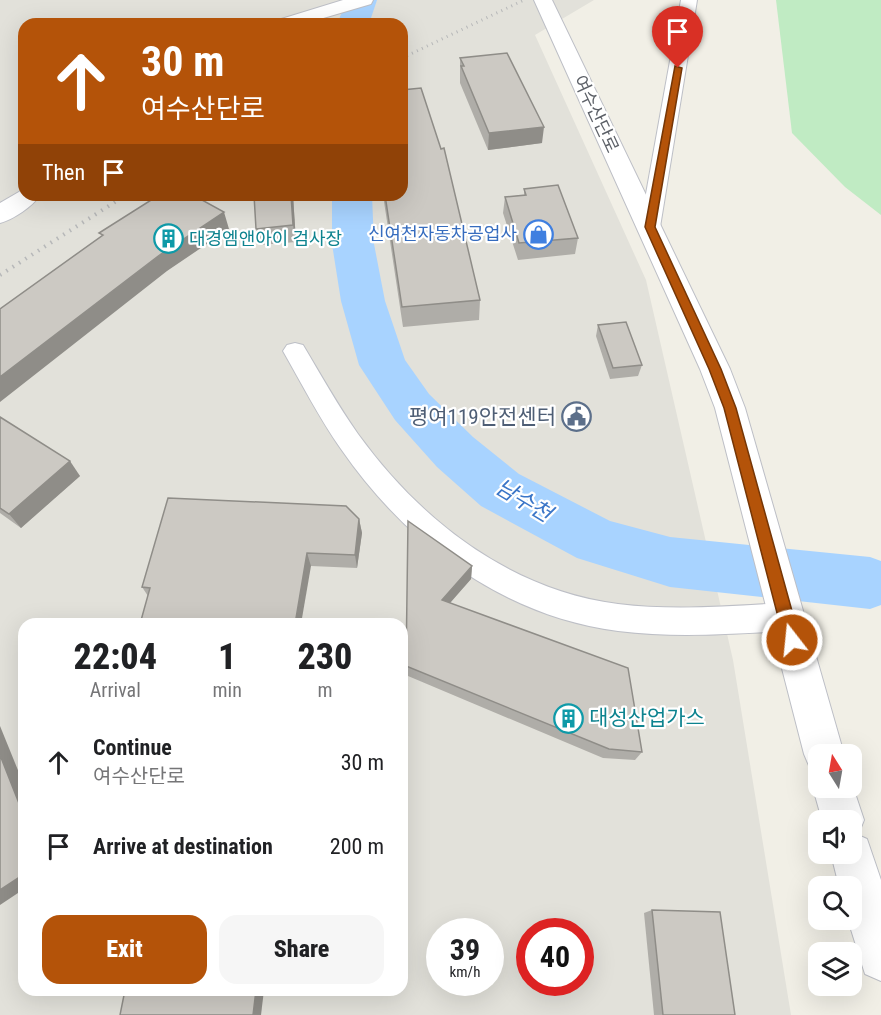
<!DOCTYPE html>
<html lang="en">
<head>
<meta charset="utf-8">
<style>
  body { margin:0; font-family:"Roboto Condensed","Noto Sans KR",sans-serif; background:#f6f6f6; color:#202124; height:100vh; display:flex; flex-direction:column; font-size:22px; white-space:nowrap }
  * { box-sizing:border-box; margin:0 }
  p { font-size:20px; color:#757577 }
  .icon { flex:none; width:33px; height:33px; fill:none; stroke:currentColor; stroke-width:2; stroke-linecap:round; stroke-linejoin:round }
  .map { position:relative; flex:1; overflow:hidden }
  .drawer { position:absolute; left:18px; top:618px; width:390px; height:378px; display:flex; flex-direction:column; background:#fff; border-radius:18px; box-shadow:0 6px 24px #0002 }
  .drawer>* { flex:none }
  .hud { position:absolute; left:18px; top:18px; width:390px; height:183px; border-radius:18px; box-shadow:0 6px 24px #0002; background:#b45309; color:#fff; overflow:hidden }
  .needle { width:39px; rotate:349deg }
  .controls { position:absolute; left:808px; top:744px; display:grid; gap:12px }
  .controls a { display:grid; place-items:center; width:54px; height:54px; border-radius:12px; background:#fff; box-shadow:0 6px 24px #0002; font-size:30px }
  .speed { position:absolute; left:426px; top:918px; display:flex; gap:12px; font-size:30px; font-weight:700; text-align:center }
  .speed>* { display:grid; place-content:center; width:78px; height:78px; border-radius:50%; background:#fff; box-shadow:0 6px 24px #0002; line-height:1 }
  .speed small { font-size:15px; font-weight:400 }
  .speed .limit { border:9px solid #d22; background:#fff; color:#111 }
  .pin { position:absolute; display:grid; place-items:center; width:51px; height:51px; color:#fff; margin:-62px -26px; border-radius:50% 50% 50% 0; rotate:-45deg; box-shadow:0 0 6px #0007 }
  .pin .icon { rotate:45deg }
  .me { position:absolute; width:66px; margin:-33px; rotate:344deg; stroke-linejoin:round; filter:drop-shadow(0 0 4px #0008) }
  .turn { display:flex; align-items:center; gap:21px; height:126px; padding:0 24px; font-size:27px }
  .turn .icon { width:78px; height:78px; stroke-width:2.5 }
  .turn b { display:block; font-size:42px; line-height:51px }
  .then { display:flex; align-items:center; height:57px; padding:0 24px; background:#0003; gap:12px; font-size:22px }
  .eta { display:flex; justify-content:space-evenly; align-items:center; height:102px; text-align:center }
  .eta b { font-size:36px; font-weight:800; line-height:42px }
  .primary-button { display:flex; gap:12px; margin-top:auto; padding:12px 24px }
  .primary-button a { flex:1; height:69px; border-radius:18px; background:#b45309; color:#fff; font-size:24px; font-weight:800; line-height:69px; text-align:center }
  .primary-button a+a { background:#f6f6f6; color:#202124 }
  ul { padding:0; list-style:none }
  li { display:flex; align-items:center; gap:18px; height:84px; padding:0 24px }
  li div { flex:1 }
  li b { display:block; font-size:22px }
  li em { font-style:normal }
  .map>svg:first-child { display:block }
</style>
</head>
<body>
<div class="map">
<svg width="881" height="1015" viewBox="0 0 881 1015">
  <rect width="100%" height="100%" fill="#f1efe6"/>
  <path fill="#e2e1da" fill-rule="evenodd" d="M0,0H594L535,35L646,280L733,660L791,1015H0ZM24,24H402V195H24ZM24,624H402V990H24ZM440,932H490V982H440ZM530,932H580V982H530Z"/>
  <path fill="#c0ebc3" d="M776,0H881V215L845,187L792,133Z"/>
  <g fill="none" stroke-linecap="round" stroke-linejoin="round">
    <path fill="#a8d3ff" fill-rule="evenodd" d="M870,579L881,580V588L867,586L865,583L867,580Z"/>
    <g fill="#a8d3ff" fill-rule="evenodd">
      <path d="M347,0H377L369,24H337Z"/>
      <path d="M332,195H372L374,244L385,301L405,360L429,394L473,437L519,474L610,521L670,537L870,557L881,561V605L870,609L670,587L577,558L481,506L437,467L395,420L359,365L341,301L332,244Z"/>
    </g>
    <defs>
      <g id="minor">
        <path d="M681,0H697L660,227L657,232L650,233L643,232L640,227Z"/>
        <path d="M295,343L303,345C321,375 338,406 358,434C421,521 510,590 618,604C674,611 730,606 786,603L796,607L801,617L796,627L786,631C730,634 674,638 618,631C502,616 406,543 341,449C319,418 302,384 283,351L287,345Z"/>
      </g>
      <g id="tertiary">
        <path d="M343,0H373L371,4L303,24H275L278,20Z"/>
        <path d="M534,0H552L730,369L745,408L844,754H819V772L810,768L804,754L715,408L700,369Z"/>
        <path d="M24,189V195H40C32,207 14,219 0,223V203Z"/>
        <path d="M819,774V788H852V784L864,820L858,835L867,839L881,880V981L865,974L848,920H852V886H839L831,854H852V820H822L813,788Z"/>
      </g>
    </defs>
    <use href="#minor" stroke="#bdbfc6" stroke-width="2"/>
    <use href="#tertiary" stroke="#bdbfc6" stroke-width="2"/>
    <use href="#minor" fill="#fff" fill-rule="evenodd"/>
    <use href="#tertiary" fill="#fff" fill-rule="evenodd"/>
    <path stroke="#b7b8b9" stroke-width="3" stroke-dasharray="1 4.5" stroke-linecap="butt" d="M402,58L524,0"/>
    <path stroke="#b7b8b9" stroke-width="4" stroke-dasharray="1.5 6" stroke-linecap="butt" d="M0,275L126,195"/>
  </g>
  <g fill="#afada8">
    <path d="M460,58L542,143L488,150L460,83Z"/>
    <path d="M441,149L480,300L479,320L403,327L383,195H402Z"/>
    <path d="M524,189L578,238L575,254L518,260L503,213L505,197L524,195Z"/>
    <path d="M293,195L296,242L260,245L256,229Z"/>
    <path d="M598,325L642,365L638,376L610,379L596,336Z"/>
    <path d="M0,417L80,476L21,528L0,513Z"/>
    <path d="M359,519L362,533L357,568L311,566L148,596L142,587Z"/>
    <path d="M472,566L471,579L450,603L642,752L635,760L603,758L408,676L406,666Z"/>
    <path d="M652,910L735,1015H654L644,913Z"/>
  </g>
  <g fill="#8f8d88">
    <path d="M544,127L542,143L488,150L489,133Z"/>
    <path d="M291,195H293L296,242L293,225Z"/>
    <path d="M224,212L229,229L167,271L0,402V377L161,254Z"/>
    <path d="M70,461L80,476L21,528L9,514Z"/>
    <path d="M359,519L362,533L357,568L355,555Z"/>
    <path d="M307,553L311,566L301,624H295Z"/>
    <path d="M472,566L471,579L442,612V600Z"/>
    <path d="M0,726L24,785V816L0,755Z"/>
    <path d="M24,874V889L0,905V890Z"/>
    <path d="M256,990H264L261,1015H253Z"/>
  </g>
  <g fill="#ccc9c3" stroke="#8f8d88" stroke-width="1.5">
    <path d="M507,53L544,127L489,133L461,66H464L460,58Z"/>
    <path d="M421,88L441,149L444,148L480,300L402,307L385,195H402V90Z"/>
    <path d="M558,185L578,238L519,243L505,197L526,195L524,189Z"/>
    <path d="M159,195H193L224,212L161,254L0,377V309L103,235L99,233Z"/>
    <path d="M254,195H291L293,225L256,229Z"/>
    <path d="M626,322L642,365L613,368L598,325Z"/>
    <path d="M0,417L70,461L9,514L0,508Z"/>
    <path d="M168,498L346,506L359,519L355,555L307,553L295,624H140L150,588L142,587Z"/>
    <path d="M408,521L472,566L442,600L628,668L642,752L609,749L406,666Z"/>
    <path d="M0,755L24,816V874L0,890Z"/>
    <path d="M652,910L720,912L735,1015H663Z"/>
    <path d="M125,990H256L253,1015H120Z"/>
  </g>
  <path fill="#b45309" stroke="#753606" stroke-width="1.5" d="M675,66L682,68L655,227L721,369L736,408L800,640L797,645L792,647L787,645L784,640L724,408L709,369L645,227Z"/>
  <defs>
    <symbol id="shop-ring" viewBox="-11 -11 22 22"><circle r="9.5" fill="#fff" stroke="#3f7fe0" stroke-width="1.5"/><path d="M-5-2.5h2.3a2.7 3.5 0 0 1 5.4 0H5L5.5 6h-11ZM-1.5-2.5h3a1.5 2.3 0 0 0-3 0Z" fill="#3f7fe0"/></symbol>
    <symbol id="building-ring" viewBox="-11 -11 22 22"><circle r="9.5" fill="#fff" stroke="#0f9aa8" stroke-width="1.5"/><path d="M-4-6H4V6H1V3H-1V6H-4ZM-2.5-4.3h1.7v1.8h-1.7ZM.8-4.3h1.7v1.8H.8ZM-2.5-1h1.7V.8h-1.7ZM.8-1h1.7V.8H.8Z" fill="#0f9aa8"/></symbol>
    <symbol id="civic-ring" viewBox="-11 -11 22 22"><circle r="9.5" fill="#fff" stroke="#5c6f8a" stroke-width="1.5"/><path d="M-.6-6.5H3V-4.5H.6V-3L4-1V1h2V6H-6V1h2V-1L-.6-3ZM-1.2 2.5V6h2.4V2.5Z" fill="#5c6f8a"/></symbol>
  </defs>
  <g fill-rule="evenodd">
    <use href="#shop-ring" x="522" y="218" width="33" height="33"/>
    <use href="#building-ring" x="152" y="222" width="33" height="33"/>
    <use href="#civic-ring" x="560" y="400" width="33" height="33"/>
    <use href="#building-ring" x="552" y="702" width="33" height="33"/>
  </g>
  <g text-anchor="middle" stroke-width="4.5" stroke-linejoin="round" paint-order="stroke">
    <g font-size="18" fill="#5d6168" stroke="#fff">
      <text transform="translate(596 114) rotate(65)" y="6">여수산단로</text>
    </g>
    <g font-size="18" fill="#366cbe" stroke="#fff" text-anchor="end">
      <text x="517" y="240">신여천자동차공업사</text>
    </g>
    <g font-size="18" fill="#0d838f" stroke="#fff" text-anchor="start">
      <text x="189" y="245">대경엠앤아이 검사장</text>
    </g>
    <g font-size="21" fill="#4e5e75" stroke="#fff" text-anchor="end">
      <text x="556" y="424">평여119안전센터</text>
    </g>
    <g font-size="21" fill="#0d838f" stroke="#fff" text-anchor="start">
      <text x="589" y="725">대성산업가스</text>
    </g>
    <g font-size="22" font-style="italic" fill="#3a75c7" stroke="#fff">
      <text transform="translate(524 500) rotate(31)" y="8">남수천</text>
    </g>
  </g>
</svg>
<div class="controls">
<a><svg class="needle" viewBox="-14 -14 28 28"><path d="M0-13l5 13h-10z" fill="#e53935"/><path d="M0 13l5-13h-10z" fill="#757577"/></svg></a>
<a><svg class="icon" aria-label="sound" viewBox="0 0 24 24"><path d="M4 9h4l5-4v14l-5-4H4zM17 9q2 3 0 6"/></svg></a>
<a><svg class="icon" aria-label="search" viewBox="0 0 24 24"><circle cx="10" cy="10" r="6"/><path d="M15 15l6 6"/></svg></a>
<a><svg class="icon" aria-label="layers" viewBox="0 0 24 24"><path d="M12 4l9 5-9 5-9-5zM3 14l9 5 9-5"/></svg></a>
</div>
<div class="speed"><div>39<small>km/h</small></div><div class="limit">40</div></div>
<div class="pin" style="left:678px;top:68px;background:#d93025"><svg class="icon" aria-label="arrive" viewBox="0 0 24 24"><path d="M6 21V4h12l-3 4 3 4H6"/></svg></div>
<svg class="me" style="left:792px;top:640px" viewBox="-20 -20 40 40"><circle r="17" fill="#b45309" stroke="#fff" stroke-width="3"/><path d="M0-11L8 9 0 5-8 9z" fill="#fff"/></svg>
<div class="hud">
<div class="turn"><svg class="icon" aria-label="ahead" viewBox="0 0 24 24"><path d="M12 20V5M6 11l6-6 6 6"/></svg><div><b>30 m</b>여수산단로</div></div>
<div class="then">Then<svg class="icon" aria-label="arrive" viewBox="0 0 24 24"><path d="M6 21V4h12l-3 4 3 4H6"/></svg></div>
</div>
<section class="drawer">
<div class="eta">
<div><b>22:04</b><p>Arrival</p></div>
<div><b>1</b><p>min</p></div>
<div><b>230</b><p>m</p></div>
</div>
<ul>
<li><svg class="icon" aria-label="ahead" viewBox="0 0 24 24"><path d="M12 20V5M6 11l6-6 6 6"/></svg><div><b>Continue</b><p>여수산단로</p></div><em>30 m</em></li>
<li><svg class="icon" aria-label="arrive" viewBox="0 0 24 24"><path d="M6 21V4h12l-3 4 3 4H6"/></svg><div><b>Arrive at destination</b></div><em>200 m</em></li>
</ul>
<div class="primary-button"><a>Exit</a><a>Share</a></div>
</section>
</div>
</body>
</html>
